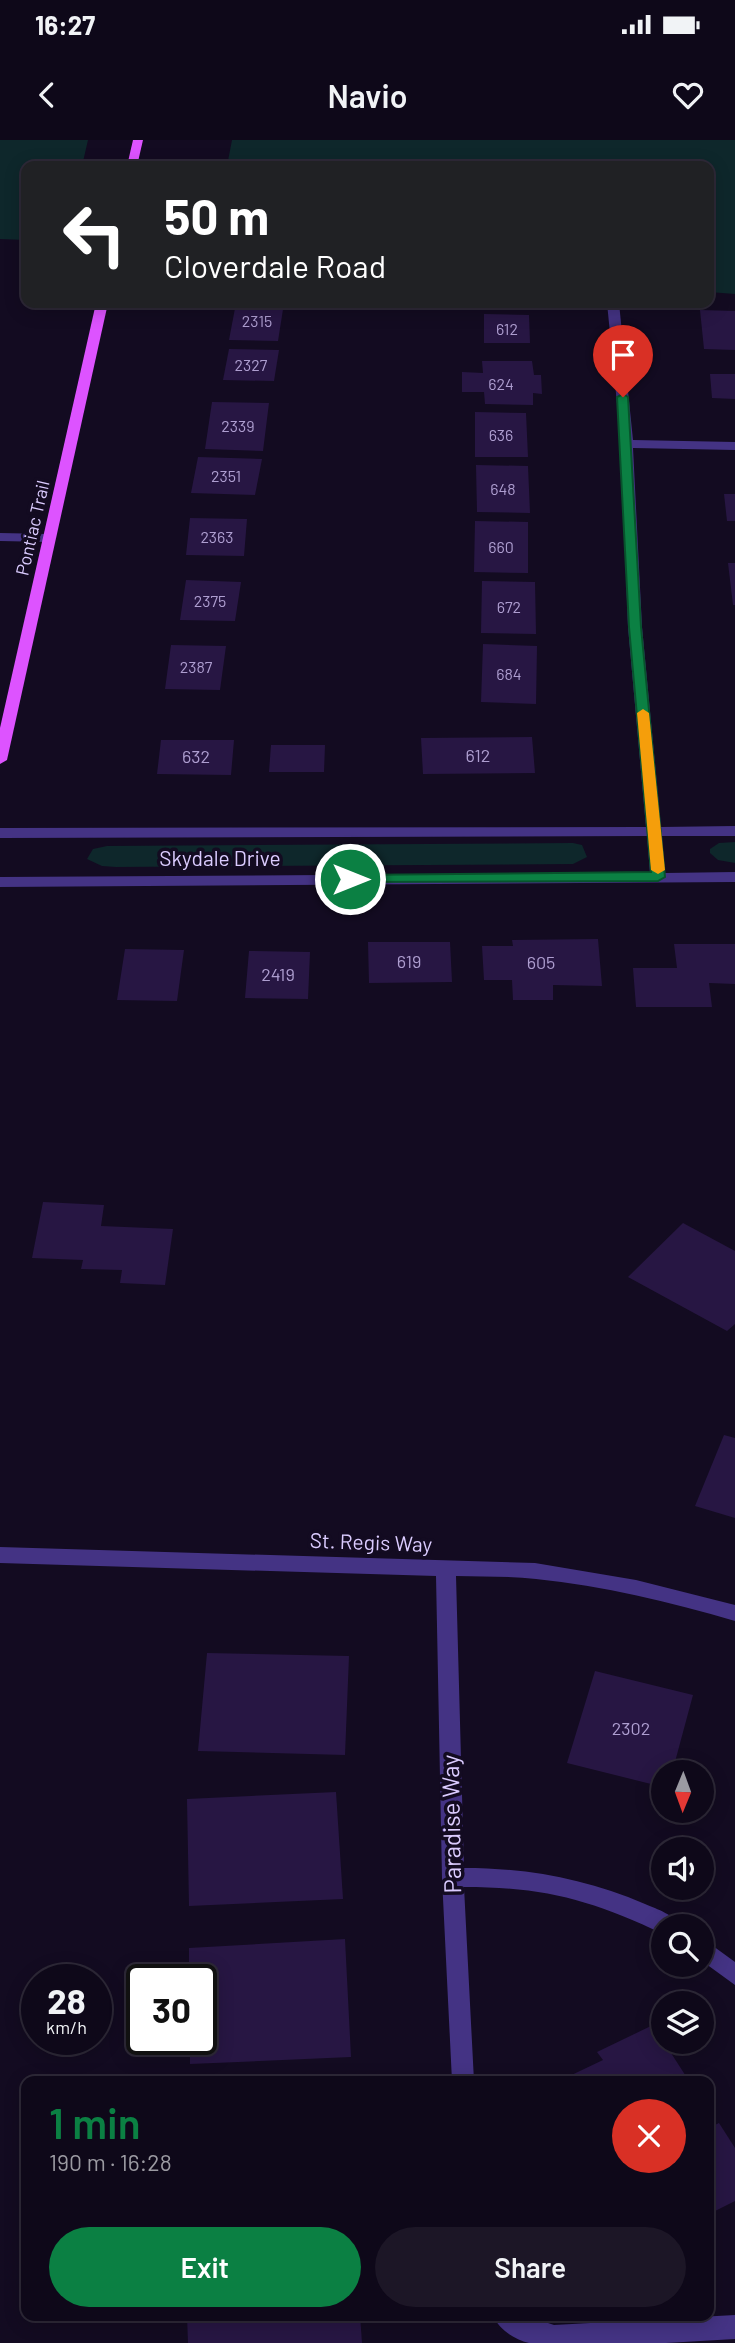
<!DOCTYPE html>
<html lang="en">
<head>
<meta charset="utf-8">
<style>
  body { margin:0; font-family:Barlow,sans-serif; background:#1c1626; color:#f1f3f6; height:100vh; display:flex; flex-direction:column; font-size:26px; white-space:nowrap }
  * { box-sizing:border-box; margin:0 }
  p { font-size:23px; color:#9b9aa2 }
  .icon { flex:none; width:38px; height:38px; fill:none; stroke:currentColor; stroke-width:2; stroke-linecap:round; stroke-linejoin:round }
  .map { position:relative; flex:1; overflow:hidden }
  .panel { position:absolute; left:21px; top:1936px; width:693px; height:245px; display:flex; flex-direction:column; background:#0e0819; border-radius:14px; box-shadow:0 4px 18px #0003,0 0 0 2px #2e2938 }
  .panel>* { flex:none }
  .banner { position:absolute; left:21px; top:21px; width:693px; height:147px; border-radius:14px; box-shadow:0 4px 18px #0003,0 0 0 2px #2e2938; background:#202124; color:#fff; overflow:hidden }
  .needle { width:46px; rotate:181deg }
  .buttons { position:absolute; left:651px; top:1620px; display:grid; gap:14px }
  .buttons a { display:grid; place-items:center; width:63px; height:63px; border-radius:50%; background:#0e0819; box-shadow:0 4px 18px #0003,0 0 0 2px #2e2938; font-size:35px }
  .speed { position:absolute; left:21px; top:1824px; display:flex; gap:14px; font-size:35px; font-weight:700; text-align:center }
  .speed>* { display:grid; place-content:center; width:91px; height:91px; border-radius:50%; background:#0e0819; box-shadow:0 4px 18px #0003,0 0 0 2px #2e2938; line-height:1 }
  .speed small { font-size:18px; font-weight:400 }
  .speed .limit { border:4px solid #111; border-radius:10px; background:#fff; color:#111 }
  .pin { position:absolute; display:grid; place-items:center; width:60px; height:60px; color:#fff; margin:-72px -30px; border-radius:50% 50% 50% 0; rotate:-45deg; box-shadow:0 0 7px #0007 }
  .pin .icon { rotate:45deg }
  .me { position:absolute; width:77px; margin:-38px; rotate:90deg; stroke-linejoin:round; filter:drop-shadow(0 0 5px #0008) }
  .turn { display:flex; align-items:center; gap:24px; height:147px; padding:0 28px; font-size:32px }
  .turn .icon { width:91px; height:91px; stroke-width:2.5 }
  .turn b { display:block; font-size:49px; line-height:60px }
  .round { display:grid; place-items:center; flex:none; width:74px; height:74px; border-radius:37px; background:#1c1626 }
  .head { display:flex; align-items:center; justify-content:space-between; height:119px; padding:0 28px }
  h1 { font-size:42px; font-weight:600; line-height:52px; color:#0b8043 }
  .cta { display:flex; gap:14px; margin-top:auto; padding:14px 28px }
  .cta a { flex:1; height:80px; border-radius:42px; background:#0b8043; color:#fff; font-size:28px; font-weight:600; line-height:80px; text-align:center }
  .cta a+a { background:#1c1626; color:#f1f3f6 }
  .status { display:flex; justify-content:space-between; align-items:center; height:49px; padding:0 35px; background:#0e0819; direction:ltr }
  .status svg { height:19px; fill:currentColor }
  header { display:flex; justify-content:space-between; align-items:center; height:91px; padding:0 28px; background:#0e0819; font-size:32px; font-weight:600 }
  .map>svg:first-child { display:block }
</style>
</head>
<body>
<div class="status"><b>16:27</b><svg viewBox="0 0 49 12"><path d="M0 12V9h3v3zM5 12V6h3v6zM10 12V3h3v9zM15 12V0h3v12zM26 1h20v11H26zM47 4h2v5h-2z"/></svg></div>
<header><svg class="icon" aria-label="back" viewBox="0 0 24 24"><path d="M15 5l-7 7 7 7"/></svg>Navio<svg class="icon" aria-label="heart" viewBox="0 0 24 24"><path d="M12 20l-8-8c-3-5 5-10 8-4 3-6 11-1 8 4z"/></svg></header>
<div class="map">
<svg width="735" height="2203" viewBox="0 0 735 2203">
  <rect width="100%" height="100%" fill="#130b21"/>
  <g fill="#0e272b">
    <path d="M0,0H88L82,26H26V100L0,99Z"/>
    <path d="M232,0H735V154L709,152V26H227Z"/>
    <path d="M735,702V723L718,720L710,713V709L719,703Z"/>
    <path d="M573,703L582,705L587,717L573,724L116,727L102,726L87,719L93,709L107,706Z"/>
  </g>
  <g fill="#271643">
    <path d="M236,163H284L278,201L229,200Z"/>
    <path d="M481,163H529L530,166H481Z"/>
    <path d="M700,170L735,171V210L704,209Z"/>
    <path d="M484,174L529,175L530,203H484Z"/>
    <path d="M229,209L279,210L274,241L223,240Z"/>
    <path d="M482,221H532L534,235H541L542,254L533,253V265L485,264L484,252H462V232L483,233Z"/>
    <path d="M710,234H735V259L712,258Z"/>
    <path d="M212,262L269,263L263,311L205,309Z"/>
    <path d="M475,272L526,273L528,317H475Z"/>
    <path d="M198,317L262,319L255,355L191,353Z"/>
    <path d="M476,325L528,326L530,373L477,372Z"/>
    <path d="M724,354H735V381H727Z"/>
    <path d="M190,378L247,379L244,416L186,415Z"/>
    <path d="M475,381L528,382V433L474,432Z"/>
    <path d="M728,423H735V465H733Z"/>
    <path d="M186,440L241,442L235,481L180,480Z"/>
    <path d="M482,441L535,442L536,494L481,493Z"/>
    <path d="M483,504L537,506L536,564L481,562Z"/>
    <path d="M171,505L226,506L220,550L165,549Z"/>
    <path d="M532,597L535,633L423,634L421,598Z"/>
    <path d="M161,600H234L231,635L157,634Z"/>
    <path d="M271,605H325L324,632H269Z"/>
    <path d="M598,799L602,846L553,845V860H513L512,840H484L482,806H513L512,800Z"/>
    <path d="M368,802H450L452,842L369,843Z"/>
    <path d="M674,804H735V844L709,843L712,867H636L633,828H677Z"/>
    <path d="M125,809L184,810L177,861L117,860Z"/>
    <path d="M249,811L310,812L308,859L245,858Z"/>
    <path d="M43,1062L104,1065L101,1086L173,1089L165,1145L120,1143L122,1130L81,1129L83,1120L32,1118Z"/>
    <path d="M683,1083L735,1111V1184L727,1191L628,1137Z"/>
    <path d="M724,1295L735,1298V1378L695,1366Z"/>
    <path d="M207,1513L349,1516L345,1615L198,1611Z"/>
    <path d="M595,1531L693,1555L672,1633H663V1647L567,1623Z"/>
    <path d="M336,1652L343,1759L189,1766L187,1659Z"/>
    <path d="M345,1799L351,1917L190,1924V1899H201V1839H189V1808Z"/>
    <path d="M653,1885L689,1941H559L603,1920L597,1912Z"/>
    <path d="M719,1983L735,2008V2061L709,2074V1988Z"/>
    <path d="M187,2175H360L362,2203H188Z"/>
  </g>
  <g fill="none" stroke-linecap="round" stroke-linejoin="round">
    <g fill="#443384" fill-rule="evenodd">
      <path d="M607,163H619L633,300L735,302V310L633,308L642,487L661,687L735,686V696H662L665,733L735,732V742L0,747V737L650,733L647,696L0,698V688L646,687L628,487L621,304Z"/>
      <path d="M0,393L48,394L55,398L48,402L0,401Z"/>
      <path d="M0,1407L535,1423L636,1440L735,1465V1481C671,1462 603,1446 536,1439C510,1436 483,1437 456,1436L464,1728C528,1728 586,1739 645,1764C657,1769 675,1775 681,1787H663V1794C592,1760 543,1747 464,1747L474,1941H452L442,1738L436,1436L0,1423Z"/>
      <path d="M702,1798L735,1822V1845L702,1821Z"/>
      <path d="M493,2175H524L554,2185L735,2175V2199L666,2203H529C514,2199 499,2190 493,2175Z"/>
    </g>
    <g fill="#dd53ff" fill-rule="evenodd">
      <path d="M133,0H143L137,26H127Z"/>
      <path d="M96,163H108L7,620L0,624V588Z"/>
    </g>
  </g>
  <path fill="#0b8043" stroke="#07532c" stroke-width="2" d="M623,254L628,257L641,487L665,737L658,741L345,742L343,739L350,735L651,732L629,487L617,257Z"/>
  <path fill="#f59e0b" d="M643,569L649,573L665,730L658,734L651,730L637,573Z"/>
  <g text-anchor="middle" stroke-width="7" stroke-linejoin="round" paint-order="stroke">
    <g font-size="16" fill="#ae9ed0">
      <text x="257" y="187">2315</text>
      <text x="507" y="195">612</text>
      <text x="251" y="231">2327</text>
      <text x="501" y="250">624</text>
      <text x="238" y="292">2339</text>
      <text x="501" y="301">636</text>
      <text x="226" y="342">2351</text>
      <text x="503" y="355">648</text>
      <text x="217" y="403">2363</text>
      <text x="501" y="413">660</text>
      <text x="210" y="467">2375</text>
      <text x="509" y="473">672</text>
      <text x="196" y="533">2387</text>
      <text x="509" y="540">684</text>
    </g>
    <g font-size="18" fill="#dbccff" stroke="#130b21">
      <text transform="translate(33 388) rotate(-77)" y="6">Pontiac Trail</text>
    </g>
    <g font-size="18" fill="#ae9ed0">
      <text x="478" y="622">612</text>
      <text x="196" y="623">632</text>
      <text x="409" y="828">619</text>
      <text x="541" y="829">605</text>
      <text x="278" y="841">2419</text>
      <text x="631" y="1595">2302</text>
    </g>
    <g font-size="21" fill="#dbccff" stroke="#130b21">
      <text x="220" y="726">Skydale Drive</text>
      <text transform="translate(371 1403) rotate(2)" y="7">St. Regis Way</text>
    </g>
    <g font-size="24" fill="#dbccff" stroke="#130b21">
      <text transform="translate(452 1684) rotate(-91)" y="8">Paradise Way</text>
    </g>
  </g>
</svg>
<div class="buttons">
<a><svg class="needle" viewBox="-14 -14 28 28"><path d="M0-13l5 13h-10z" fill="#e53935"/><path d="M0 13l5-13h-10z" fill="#9b9aa2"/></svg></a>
<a><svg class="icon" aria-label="sound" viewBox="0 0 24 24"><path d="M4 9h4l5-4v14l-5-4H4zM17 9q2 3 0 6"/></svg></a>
<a><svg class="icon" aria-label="search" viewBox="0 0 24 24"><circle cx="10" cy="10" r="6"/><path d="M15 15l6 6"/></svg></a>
<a><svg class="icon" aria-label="layers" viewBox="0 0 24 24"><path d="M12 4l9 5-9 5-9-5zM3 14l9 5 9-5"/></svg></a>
</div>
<div class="speed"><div>28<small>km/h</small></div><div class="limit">30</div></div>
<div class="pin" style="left:623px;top:257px;background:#d93025"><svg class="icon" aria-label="arrive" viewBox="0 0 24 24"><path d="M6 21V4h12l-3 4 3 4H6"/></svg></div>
<svg class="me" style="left:350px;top:739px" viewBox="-20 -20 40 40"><circle r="17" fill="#0b8043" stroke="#fff" stroke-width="3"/><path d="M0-11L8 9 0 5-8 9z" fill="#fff"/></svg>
<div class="banner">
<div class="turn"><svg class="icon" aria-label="left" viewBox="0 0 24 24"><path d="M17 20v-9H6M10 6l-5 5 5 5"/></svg><div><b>50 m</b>Cloverdale Road</div></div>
</div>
<section class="panel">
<div class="head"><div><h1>1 min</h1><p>190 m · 16:28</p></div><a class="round" style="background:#d93025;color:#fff"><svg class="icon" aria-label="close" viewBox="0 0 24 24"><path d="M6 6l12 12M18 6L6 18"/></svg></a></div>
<div class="cta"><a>Exit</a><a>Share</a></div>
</section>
</div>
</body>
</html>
